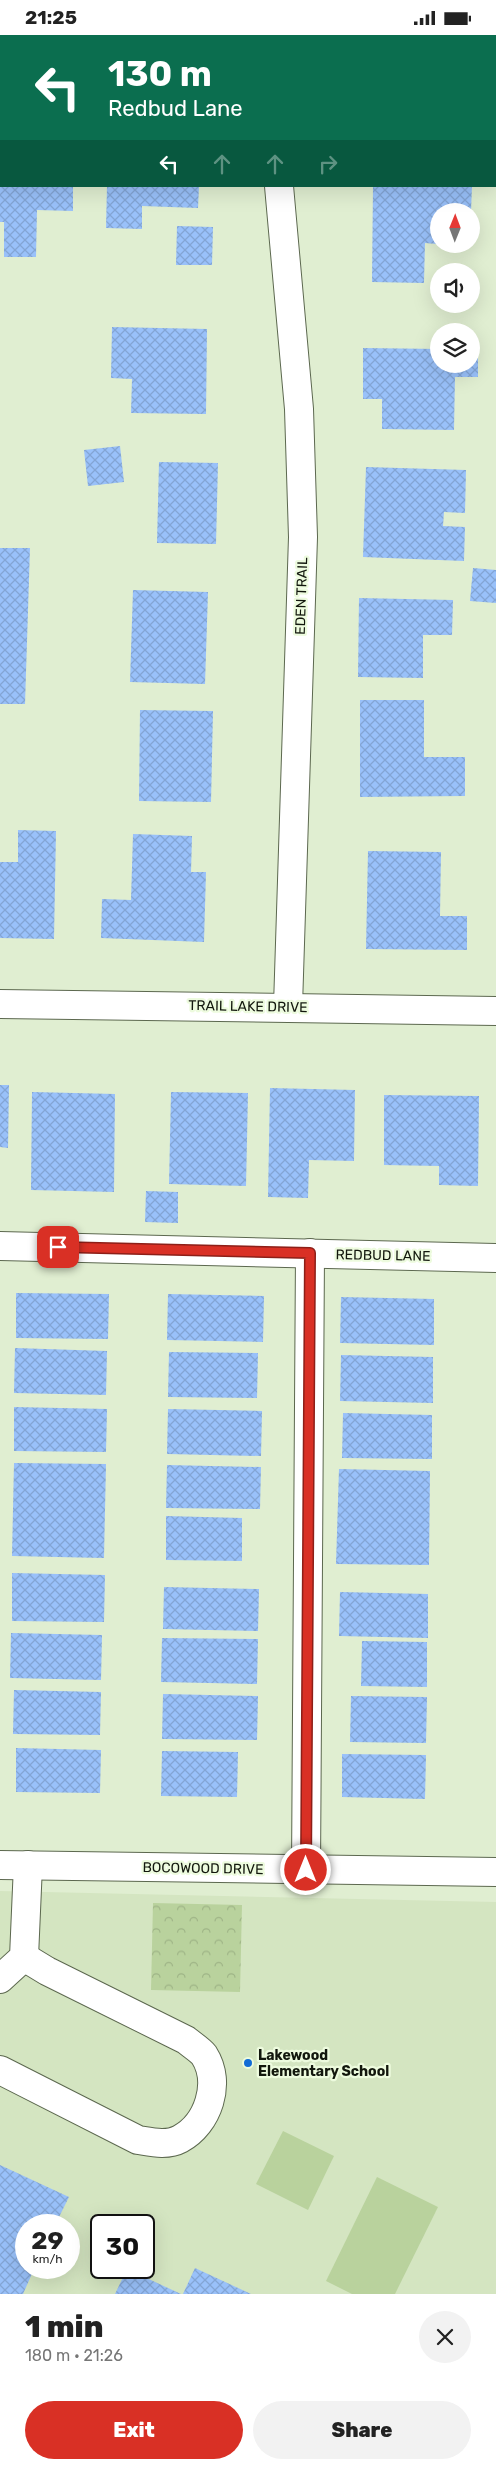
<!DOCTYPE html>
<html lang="en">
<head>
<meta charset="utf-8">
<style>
  body { margin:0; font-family:Rubik,sans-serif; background:#f2f2f2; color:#222; height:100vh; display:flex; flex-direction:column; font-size:19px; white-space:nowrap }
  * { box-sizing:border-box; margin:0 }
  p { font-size:16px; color:#767676 }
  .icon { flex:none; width:28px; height:28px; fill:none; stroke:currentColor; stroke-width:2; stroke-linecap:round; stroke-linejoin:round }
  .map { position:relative; height:2259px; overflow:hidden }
  .sheet { display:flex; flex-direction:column; background:#fff; flex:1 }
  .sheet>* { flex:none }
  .top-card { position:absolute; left:0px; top:0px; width:496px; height:152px; box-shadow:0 5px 20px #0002; background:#0b6e4f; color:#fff; overflow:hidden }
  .needle { width:32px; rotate:1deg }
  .tools { position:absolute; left:430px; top:168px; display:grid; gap:10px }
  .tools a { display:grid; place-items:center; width:50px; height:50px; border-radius:50%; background:#fff; box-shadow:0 5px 20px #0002; font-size:25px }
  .speed { position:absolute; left:15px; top:2179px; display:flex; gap:10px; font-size:25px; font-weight:700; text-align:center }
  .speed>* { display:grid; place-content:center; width:65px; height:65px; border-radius:50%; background:#fff; box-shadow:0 5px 20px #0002; line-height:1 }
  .speed small { font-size:12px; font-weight:400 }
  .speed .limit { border:2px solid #111; border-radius:8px; background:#fff; color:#111 }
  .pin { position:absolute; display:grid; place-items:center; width:42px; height:42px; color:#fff; margin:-21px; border-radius:10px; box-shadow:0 2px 8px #0006 }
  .me { position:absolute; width:55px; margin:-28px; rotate:0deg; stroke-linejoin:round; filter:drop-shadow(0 0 4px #0008) }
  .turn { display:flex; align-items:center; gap:18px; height:105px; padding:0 25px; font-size:22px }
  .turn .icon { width:65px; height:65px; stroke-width:2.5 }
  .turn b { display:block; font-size:35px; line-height:42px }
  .lanes { display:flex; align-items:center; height:48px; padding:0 25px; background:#0003; justify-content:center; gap:25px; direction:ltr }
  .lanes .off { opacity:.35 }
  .round { display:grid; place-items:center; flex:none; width:52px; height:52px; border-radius:26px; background:#f2f2f2 }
  .head { display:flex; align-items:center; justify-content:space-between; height:85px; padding:0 25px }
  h1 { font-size:30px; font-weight:800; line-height:38px }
  .cta { display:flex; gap:10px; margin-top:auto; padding:10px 25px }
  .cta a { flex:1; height:58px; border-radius:30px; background:#d93025; color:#fff; font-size:20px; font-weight:800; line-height:58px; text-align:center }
  .cta a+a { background:#f2f2f2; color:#222 }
  .status { display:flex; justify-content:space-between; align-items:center; height:35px; padding:0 25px; background:#fff; direction:ltr }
  .status svg { height:14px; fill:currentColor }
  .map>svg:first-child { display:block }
</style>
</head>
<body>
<div class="status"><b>21:25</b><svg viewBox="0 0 49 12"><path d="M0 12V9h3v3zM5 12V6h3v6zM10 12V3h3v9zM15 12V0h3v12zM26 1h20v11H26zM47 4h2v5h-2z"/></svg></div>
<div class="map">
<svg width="496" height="2259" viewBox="0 0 496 2259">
  <defs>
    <pattern id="forest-crowns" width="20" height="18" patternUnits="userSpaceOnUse" patternTransform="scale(1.25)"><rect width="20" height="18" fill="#b9d29d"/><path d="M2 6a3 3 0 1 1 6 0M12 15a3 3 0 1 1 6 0" fill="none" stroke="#9eb486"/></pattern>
    <pattern id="building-cross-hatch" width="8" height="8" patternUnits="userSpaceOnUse" patternTransform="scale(1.25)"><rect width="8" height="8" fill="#99c1fa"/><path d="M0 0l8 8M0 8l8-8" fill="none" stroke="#83a5d5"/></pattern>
  </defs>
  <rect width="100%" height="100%" fill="#e0eed1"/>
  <path fill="#d4e5c1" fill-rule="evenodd" d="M0,1856L496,1867V2259H0ZM26,2190H69V2232H26ZM101,2190H144V2232H101Z"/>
  <g fill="#b9d29d">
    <path d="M283,2096L334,2121L308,2175L256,2149Z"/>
    <path d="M377,2142L438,2172L395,2259H352L326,2246Z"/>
  </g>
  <path fill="url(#forest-crowns)" d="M153,1868L242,1870L240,1957L151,1955Z"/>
  <g fill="url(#building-cross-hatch)">
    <path d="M0,151H73V176L37,175L36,222H4V187H0Z"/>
    <path d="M107,151H199L198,173L142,171V194L106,193Z"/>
    <path d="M373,151H472L471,176H439L437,209L425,208L424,248L372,247Z"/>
    <path d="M177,191L213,192L212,230H176Z"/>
    <path d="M112,292L207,294L206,379L131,378L132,344L111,343Z"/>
    <path d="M363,313L439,314V329H471V315H478V342H455L454,395L382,394V364H363Z"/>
    <path d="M120,411L124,447L88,451L84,415Z"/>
    <path d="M159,427L218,428L216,509L157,508Z"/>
    <path d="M366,432L466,435L465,478L444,477L443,491L465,492L464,526L363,522Z"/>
    <path d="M0,513H30L25,669H0Z"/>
    <path d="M473,533L496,535V568L470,566Z"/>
    <path d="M133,555L208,557L205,649L130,647Z"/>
    <path d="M359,563L453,565L452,600H423V643L358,642Z"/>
    <path d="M360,665H424V722H465V761L360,762Z"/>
    <path d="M140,675L213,676L211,767L139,766Z"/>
    <path d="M18,795L56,796L54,904L0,903V827H18Z"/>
    <path d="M133,799L192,801L191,837H206L204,907L101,903L102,864L131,865Z"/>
    <path d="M368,816L441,817L440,881H467V915L366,914Z"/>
    <path d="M0,1050H9L8,1113L0,1112Z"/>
    <path d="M270,1053L355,1055L354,1126L309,1125L308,1163L268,1162Z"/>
    <path d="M32,1057L115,1059L114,1157L31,1155Z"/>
    <path d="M171,1057L248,1058L246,1151L169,1149Z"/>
    <path d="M384,1060L479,1061L478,1151L439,1150V1131L384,1130Z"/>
    <path d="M146,1156L178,1157V1188L145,1187Z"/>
    <path d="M16,1258L109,1259L108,1304L16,1303Z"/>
    <path d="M168,1259L264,1261L263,1307L167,1305Z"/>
    <path d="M341,1262L434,1264V1310L340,1308Z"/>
    <path d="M15,1313L107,1316L106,1360L14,1358Z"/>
    <path d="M169,1317L258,1318L257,1363L168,1362Z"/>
    <path d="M341,1320L433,1322V1368L340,1366Z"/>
    <path d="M14,1372L107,1374L106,1417L14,1416Z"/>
    <path d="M168,1374L262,1376L261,1421L167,1419Z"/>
    <path d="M343,1378L432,1380V1424L342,1423Z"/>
    <path d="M14,1428L106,1429L104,1523L12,1521Z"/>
    <path d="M167,1430L261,1432L260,1474L166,1473Z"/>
    <path d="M339,1434L430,1436L429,1530L336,1529Z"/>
    <path d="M166,1481L242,1483V1526L166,1525Z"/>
    <path d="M12,1538L105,1540L104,1587L12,1586Z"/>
    <path d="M164,1552L259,1554L258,1596L163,1594Z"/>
    <path d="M340,1557L428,1559V1603L339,1601Z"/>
    <path d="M11,1598L102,1600L101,1645L10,1643Z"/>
    <path d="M162,1603L258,1604L257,1649L161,1647Z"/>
    <path d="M362,1606L427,1607V1652L361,1651Z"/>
    <path d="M14,1655L101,1657L100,1700L13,1699Z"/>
    <path d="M163,1659L258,1661L257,1705L162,1704Z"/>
    <path d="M351,1661L427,1662L426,1708L350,1707Z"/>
    <path d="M16,1713L101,1715L100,1758L16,1757Z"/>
    <path d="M162,1716L238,1717L237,1762L161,1761Z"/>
    <path d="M342,1719L426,1720L425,1764L342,1762Z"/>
    <path d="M0,2130L69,2162L55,2190H26V2232H35L23,2259H0Z"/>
    <path d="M195,2233L251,2259H183Z"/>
    <path d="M127,2234L181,2259H115Z"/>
  </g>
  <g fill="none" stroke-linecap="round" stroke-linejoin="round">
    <defs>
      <g id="minor">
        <path d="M0,22H1"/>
        <path d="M495,39H496"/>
        <path d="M279,151L299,374L303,502L288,971"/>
        <path d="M0,969L496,976"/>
        <path d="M0,1211L496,1223"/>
        <path d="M0,1830L496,1837"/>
        <path d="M306,1835L310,1218"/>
        <path d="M0,1944L24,1922L28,1830"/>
        <path d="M0,2035L138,2105C151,2107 167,2111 180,2104C208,2089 222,2048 204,2020C200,2015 192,2010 186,2005L47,1936L24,1922"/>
      </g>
    </defs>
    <use href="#minor" stroke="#5c684f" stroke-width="30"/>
    <use href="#minor" stroke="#fff" stroke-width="28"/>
  </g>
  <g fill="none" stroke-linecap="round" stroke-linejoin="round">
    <defs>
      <path id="route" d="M58,1212L310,1218L306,1835"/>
    </defs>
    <use href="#route" stroke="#8d1f18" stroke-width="12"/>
    <use href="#route" stroke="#d93025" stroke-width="9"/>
  </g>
  <circle fill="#126cd5" stroke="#edfbde" stroke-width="2" cx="248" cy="2028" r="5"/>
  <g text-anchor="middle" stroke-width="4.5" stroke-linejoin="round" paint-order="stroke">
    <g font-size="14" fill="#12170d" stroke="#edfbde">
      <text transform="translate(301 561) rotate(-88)" y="5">EDEN TRAIL</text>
      <text transform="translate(248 971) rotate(1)" y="5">TRAIL LAKE DRIVE</text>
      <text transform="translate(383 1220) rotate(1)" y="5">REDBUD LANE</text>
      <text transform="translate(203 1833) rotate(1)" y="5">BOCOWOOD DRIVE</text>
    </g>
    <g font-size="14" font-weight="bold" fill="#12170d" stroke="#edfbde" text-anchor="start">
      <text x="258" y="2025">Lakewood<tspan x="258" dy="16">Elementary School</tspan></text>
    </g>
  </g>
</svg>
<div class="tools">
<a><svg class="needle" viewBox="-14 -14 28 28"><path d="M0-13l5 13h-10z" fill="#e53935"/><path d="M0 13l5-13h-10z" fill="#767676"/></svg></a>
<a><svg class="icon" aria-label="sound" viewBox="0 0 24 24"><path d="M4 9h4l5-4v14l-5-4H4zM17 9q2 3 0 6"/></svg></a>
<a><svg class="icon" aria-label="layers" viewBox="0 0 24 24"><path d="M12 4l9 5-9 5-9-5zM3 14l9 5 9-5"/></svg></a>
</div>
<div class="speed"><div>29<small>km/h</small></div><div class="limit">30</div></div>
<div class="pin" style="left:58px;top:1212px;background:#d93025"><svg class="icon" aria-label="arrive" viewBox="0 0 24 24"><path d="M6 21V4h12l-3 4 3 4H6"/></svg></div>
<svg class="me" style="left:306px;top:1835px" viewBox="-20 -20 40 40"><circle r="17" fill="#d93025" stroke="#fff" stroke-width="3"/><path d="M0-11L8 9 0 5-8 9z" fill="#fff"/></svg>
<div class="top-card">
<div class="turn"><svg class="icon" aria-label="left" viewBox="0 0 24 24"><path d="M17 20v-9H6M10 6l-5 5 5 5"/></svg><div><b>130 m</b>Redbud Lane</div></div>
<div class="lanes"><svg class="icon" aria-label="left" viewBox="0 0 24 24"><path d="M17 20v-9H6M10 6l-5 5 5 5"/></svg><svg class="icon off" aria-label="ahead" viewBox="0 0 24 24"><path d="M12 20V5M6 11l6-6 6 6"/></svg><svg class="icon off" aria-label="ahead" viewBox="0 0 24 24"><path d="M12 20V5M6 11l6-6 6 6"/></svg><svg class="icon off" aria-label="right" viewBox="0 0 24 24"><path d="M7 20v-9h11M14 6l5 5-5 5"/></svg></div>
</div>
</div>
<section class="sheet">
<div class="head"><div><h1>1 min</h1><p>180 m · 21:26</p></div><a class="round"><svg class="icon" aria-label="close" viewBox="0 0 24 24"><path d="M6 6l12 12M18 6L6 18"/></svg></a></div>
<div class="cta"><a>Exit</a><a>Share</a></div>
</section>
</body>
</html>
